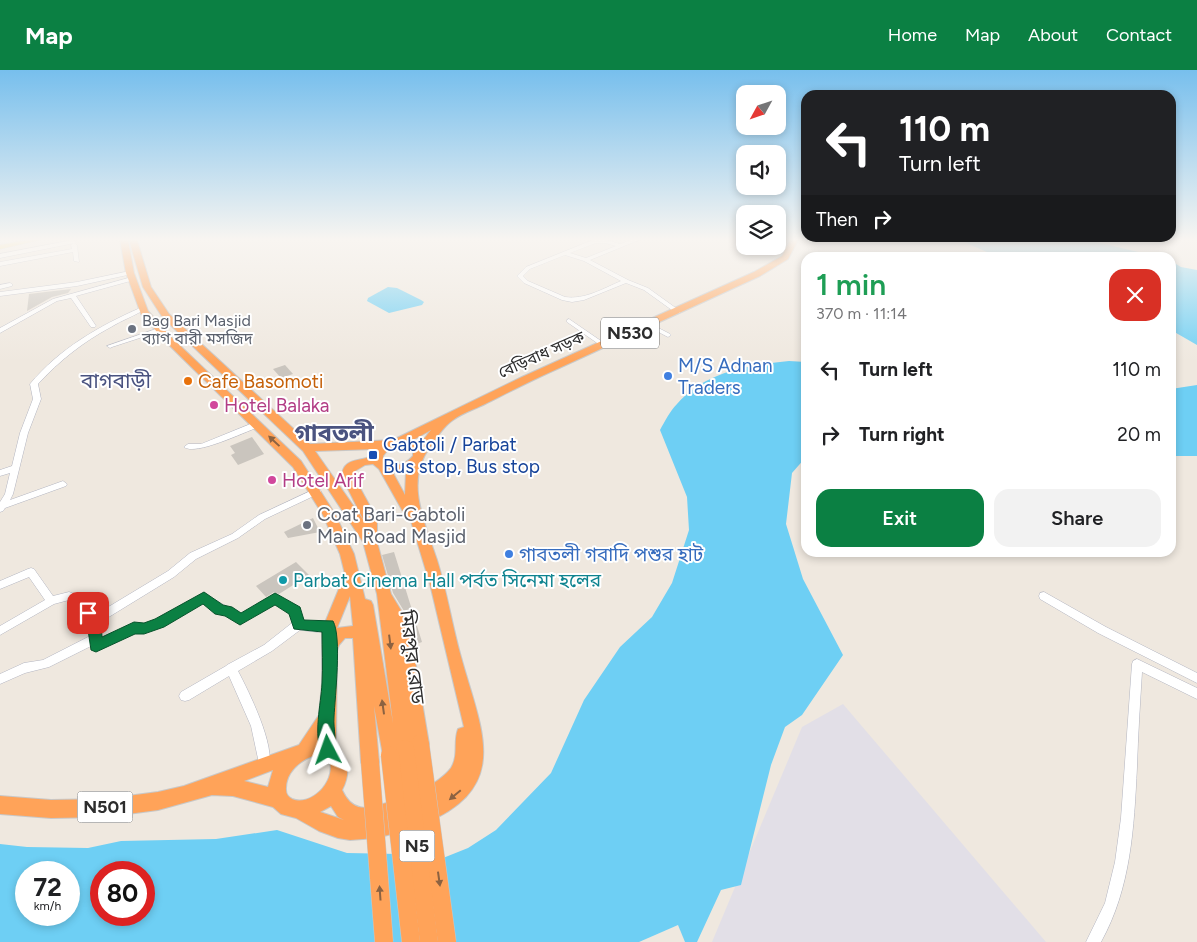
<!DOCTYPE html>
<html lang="en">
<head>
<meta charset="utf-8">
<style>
  body { margin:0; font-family:Figtree,"Noto Sans Bengali",sans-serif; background:#f2f2f2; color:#202124; height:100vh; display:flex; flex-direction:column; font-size:19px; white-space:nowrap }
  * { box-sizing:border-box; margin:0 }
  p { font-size:16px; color:#757577 }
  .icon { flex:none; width:28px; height:28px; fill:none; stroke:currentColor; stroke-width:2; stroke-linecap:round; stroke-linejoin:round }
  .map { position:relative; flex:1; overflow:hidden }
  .sheet { position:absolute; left:801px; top:182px; width:375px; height:305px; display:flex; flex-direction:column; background:#fff; border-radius:15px; box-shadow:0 2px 8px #0003 }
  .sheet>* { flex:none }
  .hud { position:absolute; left:801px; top:20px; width:375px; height:152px; border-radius:15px; box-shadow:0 2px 8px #0003; background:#202124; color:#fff; overflow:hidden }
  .needle { width:32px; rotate:230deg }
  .buttons { position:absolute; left:736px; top:15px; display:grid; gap:10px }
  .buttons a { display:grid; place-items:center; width:50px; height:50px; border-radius:10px; background:#fff; box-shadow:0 2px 8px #0003; font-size:25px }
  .speed { position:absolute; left:15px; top:791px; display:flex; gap:10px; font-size:25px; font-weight:700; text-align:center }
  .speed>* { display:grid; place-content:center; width:65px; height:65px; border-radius:50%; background:#fff; box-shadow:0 2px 8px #0003; line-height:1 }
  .speed small { font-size:12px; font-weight:400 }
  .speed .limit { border:8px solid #d22; background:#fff; color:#111 }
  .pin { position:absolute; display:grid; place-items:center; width:42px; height:42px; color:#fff; margin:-21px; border-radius:10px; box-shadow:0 2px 8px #0006 }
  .me { position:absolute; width:55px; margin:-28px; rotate:356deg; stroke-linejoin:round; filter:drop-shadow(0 0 4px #0008) }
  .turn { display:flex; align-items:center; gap:18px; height:105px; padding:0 15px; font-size:22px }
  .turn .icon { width:65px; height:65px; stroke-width:2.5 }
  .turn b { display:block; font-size:35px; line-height:42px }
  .then { display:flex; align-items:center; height:48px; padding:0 15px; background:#0003; gap:10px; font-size:19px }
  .round { display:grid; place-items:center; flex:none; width:52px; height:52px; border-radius:15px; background:#f2f2f2 }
  .summary { display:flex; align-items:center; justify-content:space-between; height:85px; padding:0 15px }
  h1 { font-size:30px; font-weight:600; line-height:38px; color:#1e9e55 }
  .button { display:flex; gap:10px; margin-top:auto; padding:10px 15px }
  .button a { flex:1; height:58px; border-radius:15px; background:#0b8043; color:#fff; font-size:20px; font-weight:600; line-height:58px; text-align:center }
  .button a+a { background:#f2f2f2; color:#202124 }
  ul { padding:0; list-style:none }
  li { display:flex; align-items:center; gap:15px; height:65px; padding:0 15px }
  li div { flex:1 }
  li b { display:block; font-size:19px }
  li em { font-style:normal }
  header { display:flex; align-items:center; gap:30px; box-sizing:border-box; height:70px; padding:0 25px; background:#0b8043; color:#fff }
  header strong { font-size:24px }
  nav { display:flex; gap:28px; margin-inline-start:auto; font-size:18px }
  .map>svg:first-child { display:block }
</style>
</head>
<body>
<header>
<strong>Map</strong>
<nav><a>Home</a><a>Map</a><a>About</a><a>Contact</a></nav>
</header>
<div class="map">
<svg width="1197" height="872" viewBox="0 0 1197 872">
  <rect width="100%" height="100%" fill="#efe8df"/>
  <path fill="#e2dfe7" d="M843,634L1046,872H712L802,657Z"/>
  <g fill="#6ecff4" fill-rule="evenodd">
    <path d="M960,170H1088L1159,187H998Z"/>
    <path d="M1171,191L1181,197L1197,200V275L1171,260Z"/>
    <path d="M388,217L397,218L421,230L424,232L422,235L389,243L367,231L368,228Z"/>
    <path d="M789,291L806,292V387L792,403L786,454L803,509L843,585L802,645L785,657L771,695L741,815L721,820L697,872H0V774L27,777L88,778L121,771L216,769L277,760L347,783L399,784L428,794L468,778L496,760L551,703L584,630L620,577L652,547L672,513L689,460L687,427L660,360C665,351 670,341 677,334C706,301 749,295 789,291ZM26,802H69V845H26ZM101,802H144V845H101Z"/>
    <path d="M1197,315V386H1171V319Z"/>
  </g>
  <path fill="#efe8df" d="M678,855L685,872H639Z"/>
  <g fill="#cac5be">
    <path d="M71,219L68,223L52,227L27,241L29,224Z"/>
    <path d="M285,295L293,304L281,308L273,299Z"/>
    <path d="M252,367L264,384L238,395L231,385L235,383L230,376Z"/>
    <path d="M313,448L320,462L288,468L284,462Z"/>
    <path d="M394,482L422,572L414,575L404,541L393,523L382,485Z"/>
    <path d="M296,492L309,505L279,524L274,522L266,527L256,516Z"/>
  </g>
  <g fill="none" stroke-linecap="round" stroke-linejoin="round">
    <defs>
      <g id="minor">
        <path d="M73,170L76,172L75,173L0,188V184Z"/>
        <path d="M593,170H607L620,174L631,170H639L590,190L628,210L648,218L680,241V243H676L644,220L626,213L584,230L572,232L562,230L524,213L517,206L526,197ZM596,173H605L616,176L586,188L570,183ZM565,185L584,191L621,211C604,218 585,230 565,227L528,211L523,206L530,199Z"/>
        <path d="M74,173L77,175L79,192L74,191L73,182L0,196V192L72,179L71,175Z"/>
        <path d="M130,201L133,203L132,204L77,216L0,226V222L77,212Z"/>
        <path d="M132,207L134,208V210L76,226L96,256L95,257H91L71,228L57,231L0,263V258L53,229Z"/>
        <path d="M10,213L12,214V216L0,219V215Z"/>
        <path d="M140,238L145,239C135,246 122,250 111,257C83,272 59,291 38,314L41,329L28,363L13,424L10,430L63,411L67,414L66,416L5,438L3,441L0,442V432L5,424L10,403L0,406V400L12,396L20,363L33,329L30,314C59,279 99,256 140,238Z"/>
        <path d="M569,249L604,273V275H600L567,252V250Z"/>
        <path d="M649,253L670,264L671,265L668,267L666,266L647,256L646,255Z"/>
        <path d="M159,258L162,260L161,261L112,277L110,278L107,276Z"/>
        <path d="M253,353H256L260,355L259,357C244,362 196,386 184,377L188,374H201Z"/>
        <path d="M317,418L321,421L320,423L265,449L238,468L196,489L174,507L99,553L101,569L134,554H144L156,550L203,523L240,544L275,524L299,538L302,551L317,554L329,551L333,552L334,555L333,558L317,562L300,560L272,581L238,601C248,620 277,678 268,698L264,700L260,698L251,656L229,606L189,630L185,631L181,630L179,626L181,622L226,596L227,595L264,575L292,553L290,543L275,533L240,553L202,532L163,556L144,562H135L96,581L92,579L91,576L49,597L25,603L0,614V604L24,593L43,590L90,566L89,552L75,533L69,530L54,534L0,565V556L45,530L29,507L0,519V511L28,499L31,498L34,499L53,526L69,522L83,527L95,545L168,501L190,483L232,464L259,445Z"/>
        <path d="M1044,522L1106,557L1197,603V613L1098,563L1040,529L1039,526L1040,523Z"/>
        <path d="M1137,589L1197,618V629L1142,602C1140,634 1138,666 1137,697C1134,758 1131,818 1101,872H1086L1105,833L1115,792L1121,748L1132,594L1133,591Z"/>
      </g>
      <path id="major" d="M26,170H40L0,179V175Z"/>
      <path id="highway" d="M120,170H128L134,203L148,241L172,268L301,391L335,444L354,484L365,529L371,531L373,535L393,653L377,524L363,472L303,381L163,248L143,217L129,170H137L151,217L169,244L310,374L393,370L522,307L754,202L782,186L790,170H798L788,189L760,206C692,237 624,268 557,299C532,310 509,322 485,334C475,339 462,343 453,350C444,356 436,368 430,377C404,412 425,453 437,490C447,522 452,555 461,587C481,660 513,717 423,754L417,751L414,745L416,740L413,733C418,720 441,712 451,698C459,685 453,672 458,659L464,657L430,514L410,448L406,447L379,399L373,394L365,395L355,401L354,407L377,449V472L391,524L402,542L413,578L429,674L426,680L420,682L413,679L411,685L405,687L398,683L396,691L390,693L384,691L374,636L379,692L376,698L370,701L364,698L361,692L353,568H345L339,575L337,581L336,672V677C350,688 350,705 342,720C359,757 386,723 409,733L412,739L410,745L413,752L411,759L376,768L350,770L338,768L319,761L296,748L281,744L273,737L233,726L212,725L158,740L105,747L51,748L0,744V726L51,730L105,729L158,722L184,716L299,675L319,645L322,614V560L345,504L340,484L323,445L293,397L166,272L141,244L126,203ZM431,360L420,374L413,370ZM398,377H408L413,380V386C405,395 395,398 384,392L383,386L387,381ZM376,379C374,381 373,385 371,386C361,392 342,387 342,407L364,451L315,381ZM406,401L405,425L393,403ZM350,526L353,556L337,558ZM313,686L324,688L330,693C335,712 311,737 292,729C288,727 286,724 286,720C285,703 299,691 313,686ZM273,700L268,717L244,711ZM331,736L338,747L344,750L320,742Z"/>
    </defs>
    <use href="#minor" stroke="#b3b5c1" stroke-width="1"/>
    <use href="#major" stroke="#c8c8c8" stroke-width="1"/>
    <use href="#highway" stroke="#c8c8c8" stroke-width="2"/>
    <use href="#minor" fill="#fff" fill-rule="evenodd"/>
    <use href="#major" fill="#f7d45c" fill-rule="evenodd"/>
    <use href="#highway" fill="#ffa359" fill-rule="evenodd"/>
    <defs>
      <g id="highway-bridge">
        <path d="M420,674L447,872"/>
        <path d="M405,679L429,872"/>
        <path d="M390,685L411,872"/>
        <path d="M370,692L384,872"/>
      </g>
    </defs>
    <use href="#highway-bridge" stroke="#c8c8c8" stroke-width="19" stroke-linecap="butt"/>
    <use href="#highway-bridge" stroke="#ffa359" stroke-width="18"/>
  </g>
  <defs><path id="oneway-solid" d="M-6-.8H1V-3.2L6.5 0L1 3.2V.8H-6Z" transform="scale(1.25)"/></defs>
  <g fill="#8c6241">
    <use href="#oneway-solid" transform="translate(274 371) rotate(-137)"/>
    <use href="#oneway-solid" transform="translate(390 572) rotate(83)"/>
    <use href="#oneway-solid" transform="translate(383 637) rotate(-98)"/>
    <use href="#oneway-solid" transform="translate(455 725) rotate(140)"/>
    <use href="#oneway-solid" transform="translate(439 809) rotate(82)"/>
    <use href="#oneway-solid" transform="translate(380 823) rotate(-94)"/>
  </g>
  <linearGradient id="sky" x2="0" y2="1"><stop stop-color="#77bfed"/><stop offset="0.58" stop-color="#f8f5f1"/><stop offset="1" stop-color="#f8f5f1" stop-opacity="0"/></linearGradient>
  <rect width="1197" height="292" fill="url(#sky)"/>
  <path fill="#0b8043" stroke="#07532c" d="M204,522L223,535L232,537L241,543L275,523L300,537L304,550L333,551C342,567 335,627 334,647C333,660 338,674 333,686L328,688L322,686C313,664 321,635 322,613C323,596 322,579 322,562L294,559L289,544L275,535L240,555L225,546L215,544L203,534L164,557L144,564H135L96,582L91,580L87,553L81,543L83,540H92L101,552L102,567L134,552L144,553L155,549Z"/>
  <g fill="#6b7280" stroke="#fff" stroke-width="2">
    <circle cx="132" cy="259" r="5"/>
    <circle cx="307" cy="455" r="5"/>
  </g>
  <g fill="#3f7fe0" stroke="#fff" stroke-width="2">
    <circle cx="668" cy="306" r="5"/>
    <circle cx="509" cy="484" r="5"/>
  </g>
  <circle fill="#e8710a" stroke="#fff" stroke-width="2" cx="188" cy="311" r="5"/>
  <g fill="#d1479c" stroke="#fff" stroke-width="2">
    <circle cx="214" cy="335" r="5"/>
    <circle cx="272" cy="410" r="5"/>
  </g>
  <rect fill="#1a4fb4" stroke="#fff" stroke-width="2" x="368" y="380" width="10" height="10" rx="2.5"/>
  <circle fill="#0f9aa8" stroke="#fff" stroke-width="2" cx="283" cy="510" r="5"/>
  <g text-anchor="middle" stroke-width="4" stroke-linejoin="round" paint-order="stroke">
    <g font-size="16" fill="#5b616d" stroke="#fff" text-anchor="start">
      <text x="142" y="256">Bag Bari Masjid<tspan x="142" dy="18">ব্যাগ বারী মসজিদ</tspan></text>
    </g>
    <g font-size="16" fill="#2d2d2d" stroke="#fff">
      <text transform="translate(541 284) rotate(-24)" y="6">বেড়িবাধ সড়ক</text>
    </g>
    <g fill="#fff" stroke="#6c6c6c" stroke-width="1">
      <rect x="601" y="247.5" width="58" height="31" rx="4"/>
      <rect x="77.5" y="721.5" width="55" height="31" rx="4"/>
      <rect x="399.5" y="760.5" width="35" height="31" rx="4"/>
    </g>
    <g font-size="18" font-weight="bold" fill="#2d2d2d">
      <text x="630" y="269">N530</text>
      <text x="105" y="743">N501</text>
      <text x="417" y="782">N5</text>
    </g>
    <g font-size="19" fill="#366cbe" stroke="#fff" text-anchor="start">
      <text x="678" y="302">M/S Adnan<tspan x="678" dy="22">Traders</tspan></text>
      <text x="519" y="491">গাবতলী গবাদি পশুর হাট</text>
    </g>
    <g font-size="19" fill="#c56008" stroke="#fff" text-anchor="start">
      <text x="198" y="318">Cafe Basomoti</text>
    </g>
    <g font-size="19" fill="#b23c85" stroke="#fff" text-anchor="start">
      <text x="224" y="342">Hotel Balaka</text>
      <text x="282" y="417">Hotel Arif</text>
    </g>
    <g font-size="19" fill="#164399" stroke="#fff" text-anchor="start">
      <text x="383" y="381">Gabtoli / Parbat<tspan x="383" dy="22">Bus stop, Bus stop</tspan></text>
    </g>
    <g font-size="19" fill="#5b616d" stroke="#fff" text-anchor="start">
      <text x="317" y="451">Coat Bari-Gabtoli<tspan x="317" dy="22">Main Road Masjid</tspan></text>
    </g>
    <g font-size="19" fill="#0d838f" stroke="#fff" text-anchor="start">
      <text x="293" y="517">Parbat Cinema Hall পর্বত সিনেমা হলের</text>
    </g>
    <g font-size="19" fill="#2d2d2d" stroke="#fff">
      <text transform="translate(413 587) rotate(83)" y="7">মিরপুর রোড</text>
    </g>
    <g font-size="21" fill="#4a5380" stroke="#fff">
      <text x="116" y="318">বাগবাড়ী</text>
    </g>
    <g font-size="24" font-weight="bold" fill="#4a5380" stroke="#fff">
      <text x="334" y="371">গাবতলী</text>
    </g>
  </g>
</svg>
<div class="buttons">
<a><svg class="needle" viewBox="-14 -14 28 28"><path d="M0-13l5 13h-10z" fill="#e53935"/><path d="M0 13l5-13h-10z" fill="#757577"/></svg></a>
<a><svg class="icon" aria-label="sound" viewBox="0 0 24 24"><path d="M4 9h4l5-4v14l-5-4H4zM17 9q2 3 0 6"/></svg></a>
<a><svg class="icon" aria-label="layers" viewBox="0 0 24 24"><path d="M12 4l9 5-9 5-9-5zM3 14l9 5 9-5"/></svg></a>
</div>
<div class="speed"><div>72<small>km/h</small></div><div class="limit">80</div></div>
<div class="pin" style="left:88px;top:543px;background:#d93025"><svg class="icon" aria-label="arrive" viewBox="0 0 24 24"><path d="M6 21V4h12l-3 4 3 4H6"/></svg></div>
<svg class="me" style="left:328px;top:680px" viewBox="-20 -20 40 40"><path d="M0-17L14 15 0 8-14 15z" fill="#0b8043" stroke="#fff" stroke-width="4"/></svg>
<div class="hud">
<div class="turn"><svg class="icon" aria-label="left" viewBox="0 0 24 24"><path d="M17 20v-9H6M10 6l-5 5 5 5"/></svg><div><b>110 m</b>Turn left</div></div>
<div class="then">Then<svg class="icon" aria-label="right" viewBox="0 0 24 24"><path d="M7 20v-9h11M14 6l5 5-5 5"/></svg></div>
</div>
<section class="sheet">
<div class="summary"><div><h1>1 min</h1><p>370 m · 11:14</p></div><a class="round" style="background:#d93025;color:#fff"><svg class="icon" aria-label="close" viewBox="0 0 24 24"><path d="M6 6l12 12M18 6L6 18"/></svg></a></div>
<ul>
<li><svg class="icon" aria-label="left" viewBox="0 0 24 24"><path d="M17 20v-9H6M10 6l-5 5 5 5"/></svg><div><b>Turn left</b></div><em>110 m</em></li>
<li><svg class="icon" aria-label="right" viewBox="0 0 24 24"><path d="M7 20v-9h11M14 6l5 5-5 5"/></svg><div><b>Turn right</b></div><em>20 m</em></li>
</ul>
<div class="button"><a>Exit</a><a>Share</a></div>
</section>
</div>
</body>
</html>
